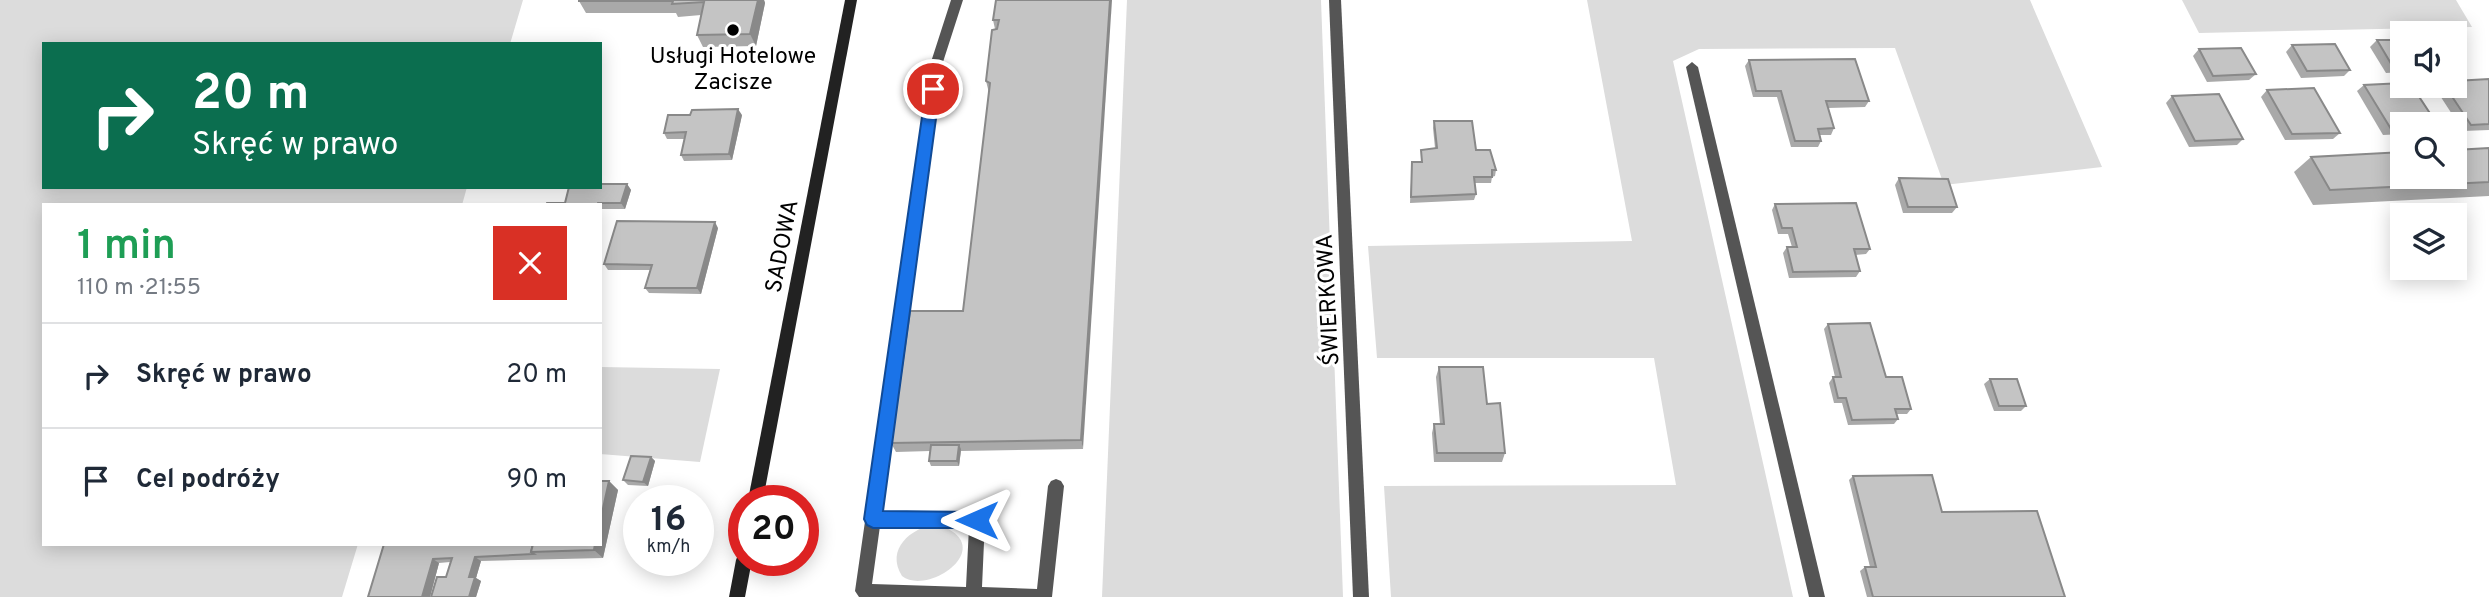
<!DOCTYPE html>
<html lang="pl">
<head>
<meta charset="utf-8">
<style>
  body { margin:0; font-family:Overpass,sans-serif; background:#f2f2f3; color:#1f2937; height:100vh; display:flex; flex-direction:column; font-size:26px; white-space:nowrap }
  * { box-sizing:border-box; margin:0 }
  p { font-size:23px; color:#747a83 }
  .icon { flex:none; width:38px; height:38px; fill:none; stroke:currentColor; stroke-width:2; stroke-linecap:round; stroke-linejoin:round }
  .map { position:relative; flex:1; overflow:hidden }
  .panel { position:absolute; left:42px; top:203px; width:560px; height:343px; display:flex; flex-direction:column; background:#fff; border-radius:0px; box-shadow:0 4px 18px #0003 }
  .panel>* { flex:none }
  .hud { position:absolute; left:42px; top:42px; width:560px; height:147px; border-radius:0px; box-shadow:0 4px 18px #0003; background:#0b6e4f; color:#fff; overflow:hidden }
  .controls { position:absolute; left:2390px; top:21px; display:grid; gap:14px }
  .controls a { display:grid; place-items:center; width:77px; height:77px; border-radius:0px; background:#fff; box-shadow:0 4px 18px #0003; font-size:35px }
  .speed { position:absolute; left:623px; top:485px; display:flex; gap:14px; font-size:35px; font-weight:700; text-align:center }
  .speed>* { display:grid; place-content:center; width:91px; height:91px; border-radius:50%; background:#fff; box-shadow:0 4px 18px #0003; line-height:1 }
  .speed small { font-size:18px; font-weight:400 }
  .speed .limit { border:10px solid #d22; background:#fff; color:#111 }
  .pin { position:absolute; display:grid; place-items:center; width:60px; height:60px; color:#fff; margin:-30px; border:4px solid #fff; border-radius:50%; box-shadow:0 2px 7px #0007 }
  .me { position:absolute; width:77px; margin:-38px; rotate:270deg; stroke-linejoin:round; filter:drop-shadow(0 0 5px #0008) }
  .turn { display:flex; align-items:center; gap:24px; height:147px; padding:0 35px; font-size:32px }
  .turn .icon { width:91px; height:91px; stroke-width:2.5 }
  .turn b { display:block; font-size:49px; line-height:60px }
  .round { display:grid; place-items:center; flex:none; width:74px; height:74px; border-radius:0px; background:#f2f2f3 }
  .headline { display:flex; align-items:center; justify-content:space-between; height:119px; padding:0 35px }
  h1 { font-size:42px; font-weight:600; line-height:52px; color:#1e9e55 }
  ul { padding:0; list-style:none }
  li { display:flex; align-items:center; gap:21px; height:105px; padding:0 35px; border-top:2px solid #e0e1e3 }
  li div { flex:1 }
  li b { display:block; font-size:26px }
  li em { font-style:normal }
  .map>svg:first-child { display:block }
</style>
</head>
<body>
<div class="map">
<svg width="2489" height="597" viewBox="0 0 2489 597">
  <rect width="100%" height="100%" fill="#fff"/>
  <g fill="#dcdcdc">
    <path d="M0,0H523L510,44H44V187H467L462,205H44V544H358L342,597H0Z"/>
    <path d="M1127,0H1321L1343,597H1102Z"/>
    <path d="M1587,0H2030L2102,167L1944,185L1895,48L1699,49L1673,61L1793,597H1391L1384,486L1676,485L1654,358H1377L1368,246L1632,241Z"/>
    <path d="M2182,0H2456L2472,27L2199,33Z"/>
    <path d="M600,367L720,369L700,462L600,454Z"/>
    <path d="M936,524C1002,545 928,597 902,576C885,549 911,528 936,524Z"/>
  </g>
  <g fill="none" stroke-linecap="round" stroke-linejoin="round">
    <g fill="#555" fill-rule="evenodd">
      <path d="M951,0H963L943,62L882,512L977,513L982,515L985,520L982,587L1037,589L1048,486L1051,481L1056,479L1061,481L1064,486L1052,597H859L855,591L931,62ZM880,526L969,527L966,587L872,584Z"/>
      <path d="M1692,62L1698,67L1825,597H1809L1686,67Z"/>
    </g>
    <path fill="#555" fill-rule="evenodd" d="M1329,0H1341L1369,597H1353Z"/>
    <g fill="#222" fill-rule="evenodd">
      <path d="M845,0H857L763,500H748Z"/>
      <path d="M744,553V560H752L745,597H729L736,560L738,555Z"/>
    </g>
  </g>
  <g fill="#a9a9a9">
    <path d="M764,0L765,3L756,46L703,47L697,35L701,15L678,17L676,13H586L579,1Z"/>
    <path d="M996,0L1083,449L961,451L959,466H931L929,461L930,451L896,452L891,443L963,311L989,93L986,81L995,29L993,20Z"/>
    <path d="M2377,40H2403V72L2386,73L2370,47Z"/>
    <path d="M2292,45L2350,70L2344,76L2301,78L2286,52Z"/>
    <path d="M2199,49L2256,74L2249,80L2207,82L2193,56Z"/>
    <path d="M1749,60L1869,101L1865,107L1828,108L1834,128L1831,135H1820L1821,141L1818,147H1791L1777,97H1753L1745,66Z"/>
    <path d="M2489,79V130L2463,131L2435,88L2437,86H2455Z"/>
    <path d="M2364,85L2403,124V134L2383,135L2357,91Z"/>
    <path d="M2267,90L2340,133L2333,139L2285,140L2261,97Z"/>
    <path d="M2172,96L2243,139L2237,145L2189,147L2166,103Z"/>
    <path d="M742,115L732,160L684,161L681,155L685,139H667L664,133Z"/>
    <path d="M1434,121L1476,150L1496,170L1495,176L1492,177L1491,183H1474L1476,194L1474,200L1410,203L1412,162H1421V150L1435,148L1433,128Z"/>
    <path d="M2489,148V196L2313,205L2294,172L2311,157Z"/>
    <path d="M1899,178L1957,207L1952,213H1903L1895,185Z"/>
    <path d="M627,184L631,190L625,209H602L600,213V205H546L565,203Z"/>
    <path d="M1775,204L1870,249L1866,254L1855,255L1860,271L1856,277L1789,278L1783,253L1787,247H1792L1788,234H1778L1772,210Z"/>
    <path d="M718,228L701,294L649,293L645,288L650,270H608L604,264Z"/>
    <path d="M1828,324L1886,377L1911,409L1907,414H1897L1898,419L1894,424L1848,425L1842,403H1834L1829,383L1833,377H1835L1824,329Z"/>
    <path d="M1439,367L1487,404L1505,453L1502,462H1434L1432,433L1434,424H1440L1436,377Z"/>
    <path d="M1990,379L2026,406L2021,411H1994L1984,384Z"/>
    <path d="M651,457L655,461L648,486L628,485L623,480Z"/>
    <path d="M1853,476L1942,512L2065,597H1867L1860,571L1865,567H1870L1849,480Z"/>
    <path d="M609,481L618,490L603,558L481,561L476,578L481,581L476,597H431L446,577L450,562L439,563L430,597H368L384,544Z"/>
  </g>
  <g fill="#898989">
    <path d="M758,0H764L765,3L756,46L750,34Z"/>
    <path d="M1110,0H1112L1083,449L1081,440Z"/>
    <path d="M738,109L742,115L732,160L729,154Z"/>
    <path d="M627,184L631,190L625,209L621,203Z"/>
    <path d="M715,222L718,228L701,294L697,288Z"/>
    <path d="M959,445L961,449L959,466L957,461Z"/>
    <path d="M651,457L655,461L648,486L643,482Z"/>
    <path d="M609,481L618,490L603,558L594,550L595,544H600V522Z"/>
    <path d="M475,557L481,561L476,578L481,581L476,597H469V577Z"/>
    <path d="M433,559L439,563L430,597H422Z"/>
  </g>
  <g fill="#c4c4c4" stroke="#898989" stroke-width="2">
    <path d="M579,0H758L750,34L697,35L704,2L672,4L673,1H579Z"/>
    <path d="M996,0H1110L1081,440L891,443L910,311H963L990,83L986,81L992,30L997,29L999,20H993Z"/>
    <path d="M2377,40H2403V66L2393,67Z"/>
    <path d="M2335,44L2350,70L2307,71L2292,45Z"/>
    <path d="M2241,48L2256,74L2213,76L2199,49Z"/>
    <path d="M1855,59L1869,101H1826L1834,128L1818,129L1821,141H1795L1781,91H1756L1749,60Z"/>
    <path d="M2489,79V124L2471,125L2445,86H2455V81Z"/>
    <path d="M2403,83V86H2412L2437,124H2403V129H2391L2364,85Z"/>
    <path d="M2314,88L2340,133L2292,134L2267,90Z"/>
    <path d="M2219,94L2243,139L2195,141L2172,96Z"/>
    <path d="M738,109L729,154L681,155L686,132L664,133L668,115H690L692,110Z"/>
    <path d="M1434,121H1472L1476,150H1490L1496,170H1492V177H1474L1476,194L1411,197L1412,162H1422L1421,150L1437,148Z"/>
    <path d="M2489,148V182L2330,190L2311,157L2403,152V177H2455V150Z"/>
    <path d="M1899,178L1948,179L1957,207H1908Z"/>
    <path d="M600,184H627L621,203H598L597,205H546L547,203H565L569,187H600Z"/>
    <path d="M1856,203L1870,249H1854L1860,271L1793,272L1787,247H1797L1792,228H1782L1775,204Z"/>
    <path d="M617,221L715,222L697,288H645L652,265L604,264Z"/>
    <path d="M1870,323L1886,377H1902L1911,409H1895L1898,419L1852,420L1846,398H1838L1833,377H1841L1828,324Z"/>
    <path d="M1439,367H1483L1487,404L1500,403L1505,453H1437L1434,424H1444Z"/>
    <path d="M1990,379H2017L2026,406H1999Z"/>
    <path d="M931,445H959L957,461H929Z"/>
    <path d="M631,456L651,457L643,482L623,480Z"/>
    <path d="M1932,475L1942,512L2037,511L2065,597H1873L1865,567H1876L1853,476Z"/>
    <path d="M600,481H609L600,522Z"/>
    <path d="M384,544H533L531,552L534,554L475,557L469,577H475L469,597H431L437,577H446L452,558L433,559L422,597H368Z"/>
    <path d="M533,544H595L594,550L531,552Z"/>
  </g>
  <path fill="#1a73e8" stroke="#114b97" stroke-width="2" d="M933,83L940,89L883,511L977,512L983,514L986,520L983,526L977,528H873L867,525L864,519L926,89Z"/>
  <circle fill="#000" stroke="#fff" stroke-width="2.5" cx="733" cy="30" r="7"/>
  <g text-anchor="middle" stroke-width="6" stroke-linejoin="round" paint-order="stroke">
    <g font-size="23" fill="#000" stroke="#fff">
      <text x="733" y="63">Usługi Hotelowe<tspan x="733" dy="26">Zacisze</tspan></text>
    </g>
    <g font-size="23" fill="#000" stroke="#fff">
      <text transform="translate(781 246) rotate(-79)" y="8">SADOWA</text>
      <text transform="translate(1327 300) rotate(-93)" y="8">ŚWIERKOWA</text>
    </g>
  </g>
</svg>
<div class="controls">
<a><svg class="icon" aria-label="sound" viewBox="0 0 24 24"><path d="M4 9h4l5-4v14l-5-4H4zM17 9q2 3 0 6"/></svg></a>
<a><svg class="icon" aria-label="search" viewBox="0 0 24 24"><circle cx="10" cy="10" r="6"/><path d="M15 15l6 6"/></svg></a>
<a><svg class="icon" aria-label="layers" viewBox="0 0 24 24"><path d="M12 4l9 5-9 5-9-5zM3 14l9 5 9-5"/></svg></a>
</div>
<div class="speed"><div>16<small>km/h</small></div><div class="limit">20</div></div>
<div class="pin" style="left:933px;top:89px;background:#d93025"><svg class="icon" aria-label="arrive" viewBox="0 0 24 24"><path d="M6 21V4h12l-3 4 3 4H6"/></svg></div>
<svg class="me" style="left:977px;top:520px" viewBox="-20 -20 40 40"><path d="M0-17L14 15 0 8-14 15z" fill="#1a73e8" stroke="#fff" stroke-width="4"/></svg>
<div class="hud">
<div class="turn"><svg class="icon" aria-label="right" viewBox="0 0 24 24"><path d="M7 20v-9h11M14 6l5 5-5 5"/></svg><div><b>20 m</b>Skręć w prawo</div></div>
</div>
<section class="panel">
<div class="headline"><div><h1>1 min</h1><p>110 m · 21:55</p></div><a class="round" style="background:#d93025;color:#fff"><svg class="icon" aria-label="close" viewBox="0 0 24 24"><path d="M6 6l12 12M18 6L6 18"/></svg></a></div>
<ul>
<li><svg class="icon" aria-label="right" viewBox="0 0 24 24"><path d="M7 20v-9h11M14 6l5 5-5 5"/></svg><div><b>Skręć w prawo</b></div><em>20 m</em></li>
<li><svg class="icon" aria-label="arrive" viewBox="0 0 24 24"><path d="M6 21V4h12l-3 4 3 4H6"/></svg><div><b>Cel podróży</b></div><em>90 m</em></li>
</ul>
</section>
</div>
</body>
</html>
